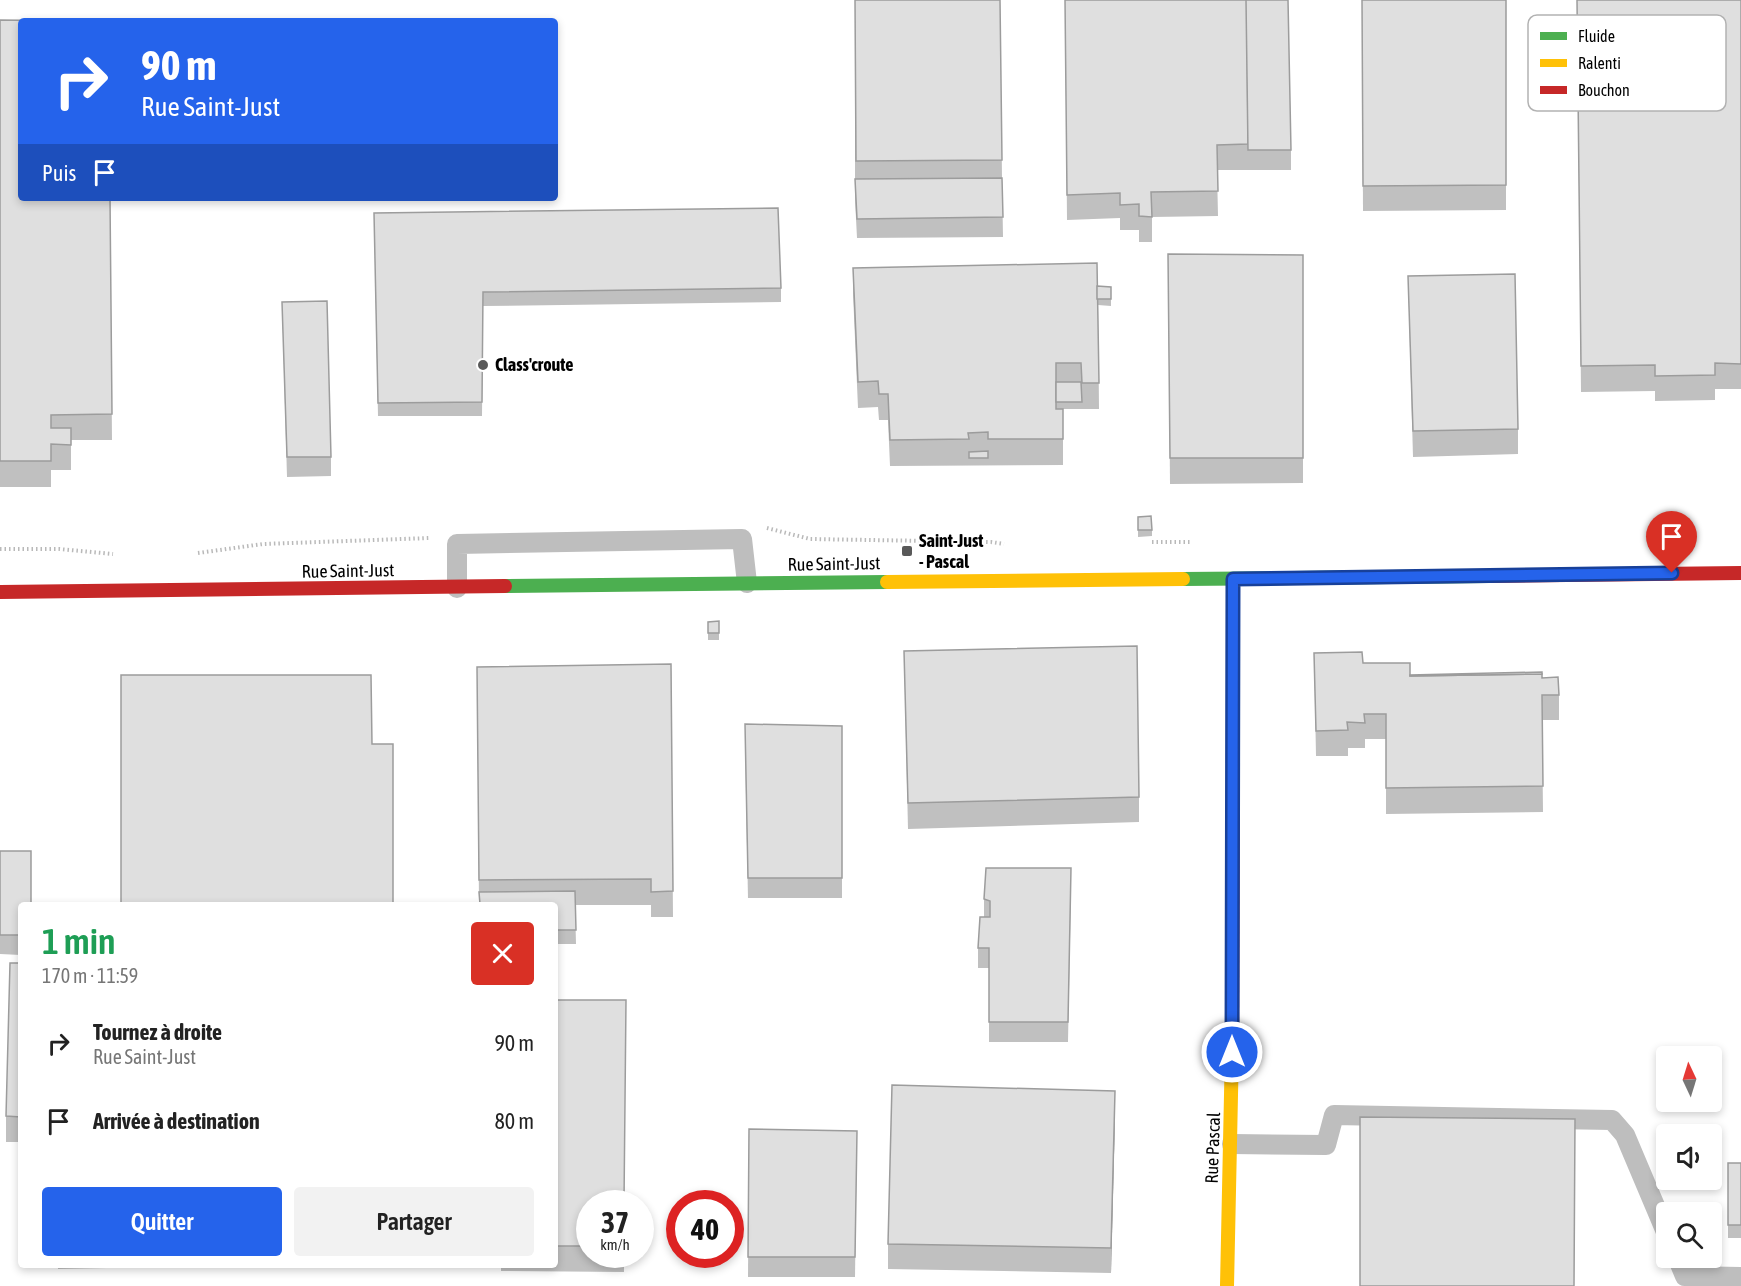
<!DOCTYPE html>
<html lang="fr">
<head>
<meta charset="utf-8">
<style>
  body { margin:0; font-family:"Asap Condensed",sans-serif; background:#f2f2f2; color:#222; height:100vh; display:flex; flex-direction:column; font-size:22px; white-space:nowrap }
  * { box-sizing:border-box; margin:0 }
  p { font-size:20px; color:#767676 }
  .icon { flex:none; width:33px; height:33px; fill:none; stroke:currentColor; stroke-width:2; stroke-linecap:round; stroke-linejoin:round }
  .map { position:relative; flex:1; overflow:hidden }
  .drawer { position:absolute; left:18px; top:902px; width:540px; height:366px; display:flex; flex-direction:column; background:#fff; border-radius:6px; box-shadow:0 3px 9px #0003 }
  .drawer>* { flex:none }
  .hud { position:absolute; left:18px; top:18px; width:540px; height:183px; border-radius:6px; box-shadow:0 3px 9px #0003; background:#2563eb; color:#fff; overflow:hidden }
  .needle { width:39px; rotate:356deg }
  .controls { position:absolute; left:1656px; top:1046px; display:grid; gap:12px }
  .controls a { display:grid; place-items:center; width:66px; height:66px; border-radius:6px; background:#fff; box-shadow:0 3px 9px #0003; font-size:30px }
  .speed { position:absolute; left:576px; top:1190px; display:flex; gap:12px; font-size:30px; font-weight:700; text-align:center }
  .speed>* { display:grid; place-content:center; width:78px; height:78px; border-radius:50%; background:#fff; box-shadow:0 3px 9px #0003; line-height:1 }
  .speed small { font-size:15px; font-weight:400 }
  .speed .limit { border:9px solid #d22; background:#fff; color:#111 }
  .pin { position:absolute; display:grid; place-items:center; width:51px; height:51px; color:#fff; margin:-62px -26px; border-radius:50% 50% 50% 0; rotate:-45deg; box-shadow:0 0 6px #0007 }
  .pin .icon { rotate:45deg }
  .me { position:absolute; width:66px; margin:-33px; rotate:0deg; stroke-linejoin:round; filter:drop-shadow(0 0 4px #0008) }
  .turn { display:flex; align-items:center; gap:21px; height:126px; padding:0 24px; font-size:27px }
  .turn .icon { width:78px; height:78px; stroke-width:2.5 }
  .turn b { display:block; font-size:42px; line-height:51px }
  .then { display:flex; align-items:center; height:57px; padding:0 24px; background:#0003; gap:12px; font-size:22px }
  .round { display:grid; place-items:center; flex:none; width:63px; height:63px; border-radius:6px; background:#f2f2f2 }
  .summary { display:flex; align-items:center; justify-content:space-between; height:102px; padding:0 24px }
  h1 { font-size:36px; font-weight:600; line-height:45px; color:#1e9e55 }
  .primary-button { display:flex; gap:12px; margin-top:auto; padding:12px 24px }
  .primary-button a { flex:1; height:69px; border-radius:6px; background:#2563eb; color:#fff; font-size:24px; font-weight:600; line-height:69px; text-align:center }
  .primary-button a+a { background:#f2f2f2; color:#222 }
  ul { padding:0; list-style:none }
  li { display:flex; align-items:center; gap:18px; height:78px; padding:0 24px }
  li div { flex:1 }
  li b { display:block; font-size:22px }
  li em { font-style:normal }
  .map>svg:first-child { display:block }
</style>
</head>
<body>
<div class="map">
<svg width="1741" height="1286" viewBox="0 0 1741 1286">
  <rect width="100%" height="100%" fill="#fff"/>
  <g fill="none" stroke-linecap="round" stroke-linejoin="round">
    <g stroke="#b9b9b9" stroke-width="4" stroke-dasharray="1.5 3" stroke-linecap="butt">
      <path d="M767,528L810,539L991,542L1004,544"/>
      <path d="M1152,542H1192"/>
      <path d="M0,549H59L113,554"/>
      <path d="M198,553L263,544L430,538"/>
    </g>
    <g stroke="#bebebe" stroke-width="20">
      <path d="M457,588V544L742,539L747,583"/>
      <path d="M1232,1144L1326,1145L1334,1115L1612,1120L1625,1135L1666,1232"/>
      <path d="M1677,1257L1685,1276L1741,1277"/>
    </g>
    <g stroke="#4caf50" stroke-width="14">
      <path d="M1183,579L1489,576"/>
      <path d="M505,586L887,582"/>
    </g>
    <g stroke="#ffc107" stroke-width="14">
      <path d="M887,582L1183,579"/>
      <path d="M1233,807V579"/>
      <path d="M1227,1286L1232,1047"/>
    </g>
    <g stroke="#c62828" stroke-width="14">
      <path d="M1489,576L1741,573"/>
      <path d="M0,592L505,586"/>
      <path d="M1232,1047L1233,807"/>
    </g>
  </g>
  <g fill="#c0c0c0">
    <path d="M855,0H1000L1002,178L1003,237L857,238L855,199Z"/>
    <path d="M1065,0L1291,150V170H1217L1218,216L1152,217V242H1139V230H1120V218L1067,220Z"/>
    <path d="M1362,0H1506V210L1363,211Z"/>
    <path d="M1577,0H1741V389H1715V400L1655,401V391L1581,392Z"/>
    <path d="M0,20L110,198L112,440H71V470H51V487H0Z"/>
    <path d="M374,213L781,288V302L483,306L482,416H378Z"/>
    <path d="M1168,254L1303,255V483L1170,484Z"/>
    <path d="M853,268L1111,287V306L1098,305L1099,409H1061H1063V465L890,466L888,420H879L878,407L858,408L853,293Z"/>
    <path d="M1408,276L1518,429V454L1413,457Z"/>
    <path d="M282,302L331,457V476L287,477Z"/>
    <path d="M1138,517L1152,530V536L1138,537Z"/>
    <path d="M719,621V640H708V622Z"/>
    <path d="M904,651L1139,797V822L908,829Z"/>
    <path d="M1314,653L1363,663L1410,675L1542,678L1559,695V720H1542L1543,812L1386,814V739H1365V748H1348V756H1316Z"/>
    <path d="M671,664L673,917H651V905H575L576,944H555V904H479L477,667Z"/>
    <path d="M842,726V898H748L745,744Z"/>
    <path d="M0,851L21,904V955L0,954Z"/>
    <path d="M1071,888L1068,1042H989V968H978V948L984,917V899Z"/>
    <path d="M21,963V1142H6V1116Z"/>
    <path d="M555,1000L590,1203V1254H624V1272L501,1271V1264H555Z"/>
    <path d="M1115,1116L1111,1273L888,1269V1244Z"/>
    <path d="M749,1129L857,1131L855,1277H748Z"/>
    <rect x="1728" y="1163" width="13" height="75"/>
    <path d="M58,1264H107V1268L58,1269Z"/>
  </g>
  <path fill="#9c9c9c" d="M1115,1091V1116L1111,1273V1248Z"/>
  <g fill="#dfdfdf" stroke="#9c9c9c" stroke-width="1.5">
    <path d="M855,0H1000L1002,160L856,161Z"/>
    <path d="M1065,0H1247L1248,144L1217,145L1218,191L1151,192L1152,217L1139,216V204L1120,205V193L1067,195Z"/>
    <path d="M1246,0H1288L1291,150H1248Z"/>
    <path d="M1362,0H1506V185L1363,186Z"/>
    <path d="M1577,0H1741V364L1715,363V375L1655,376V365L1581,366Z"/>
    <path d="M0,20L85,21H21V198H110L112,414L51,415V428H71V445L51,444V461H0Z"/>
    <path d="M1002,178L1003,217L857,219L855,179Z"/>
    <path d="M778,208L781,288L483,292L482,402L378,403L374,213Z"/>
    <path d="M1168,254L1303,255V458H1170Z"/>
    <path d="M1097,263L1099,383H1082L1081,363H1056V409H1063V439H988V432L968,433L969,439L890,440L888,394H879L878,381L858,382L853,268Z"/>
    <path d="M1515,274L1518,429L1413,431L1408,276Z"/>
    <path d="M1097,286L1111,287V299H1097Z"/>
    <path d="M327,301L331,457H287L282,302Z"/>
    <path d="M1056,382H1081L1082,402H1056Z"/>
    <path d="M988,451V458H969V452Z"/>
    <path d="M1151,516L1152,530H1138V517Z"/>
    <path d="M719,621V633H708V622Z"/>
    <path d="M1137,646L1139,797L908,803L904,651Z"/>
    <path d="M1362,652L1363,663H1410V676L1542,674V678L1558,677L1559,695H1542L1543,786L1386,788V714H1364L1365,723L1347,722L1348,730L1316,731L1314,653Z"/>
    <path d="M671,664L673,891L651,892V879L479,880L477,667Z"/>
    <path d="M1542,672V674L1410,676V675Z"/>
    <path d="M121,675H371L372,744H393V904H121Z"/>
    <path d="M745,724L842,726V878H748Z"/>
    <path d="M0,851H31V904H21V935H0Z"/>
    <path d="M986,868H1071L1068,1022H989V948H978L980,917H990V901L984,899Z"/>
    <path d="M575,891L576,930H555V904H480L479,892Z"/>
    <path d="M10,963H21V1117L6,1116Z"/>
    <path d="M555,1000H626L624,1203H590V1246H555Z"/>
    <path d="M892,1085L1115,1091L1111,1248L888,1244Z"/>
    <path d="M1360,1117L1575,1119L1574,1286H1360Z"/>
    <path d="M749,1129L857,1131L855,1257H748Z"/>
    <rect x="1728" y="1163" width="13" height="62"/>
  </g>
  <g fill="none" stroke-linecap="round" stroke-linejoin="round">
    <defs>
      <path id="route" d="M1232,1052L1233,579L1672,573"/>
    </defs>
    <use href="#route" stroke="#184099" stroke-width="15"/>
    <use href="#route" stroke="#2563eb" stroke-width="10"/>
  </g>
  <g fill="#595959" stroke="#fff" stroke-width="2">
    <circle cx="483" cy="365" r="6"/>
    <rect x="901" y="545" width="12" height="12" rx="3"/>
  </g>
  <g text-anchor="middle" stroke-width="4.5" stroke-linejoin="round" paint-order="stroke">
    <g font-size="18" font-weight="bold" fill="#000" stroke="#fff" text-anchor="start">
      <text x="495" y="371">Class'croute</text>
      <text x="919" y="547">Saint-Just<tspan x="919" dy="21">- Pascal</tspan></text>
    </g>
    <g font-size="18" fill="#000" stroke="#fff">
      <text transform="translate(834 564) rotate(-1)" y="6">Rue Saint-Just</text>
      <text transform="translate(348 571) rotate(-1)" y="6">Rue Saint-Just</text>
      <text transform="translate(1213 1148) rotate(-88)" y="6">Rue Pascal</text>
    </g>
  </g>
  <rect x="1528" y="15" width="198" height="96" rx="9" fill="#fff" stroke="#b2b2b2" stroke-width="1.5"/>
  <rect x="1540" y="32" width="27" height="8" fill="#4caf50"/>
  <rect x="1540" y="59" width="27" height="8" fill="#ffc107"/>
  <rect x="1540" y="86" width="27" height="8" fill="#c62828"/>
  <g font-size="16" fill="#000">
    <text x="1578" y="42">Fluide</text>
    <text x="1578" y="69">Ralenti</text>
    <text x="1578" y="96">Bouchon</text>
  </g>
</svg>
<div class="controls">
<a><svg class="needle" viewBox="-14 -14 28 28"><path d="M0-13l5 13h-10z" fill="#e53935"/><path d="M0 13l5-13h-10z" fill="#767676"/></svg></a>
<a><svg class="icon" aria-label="sound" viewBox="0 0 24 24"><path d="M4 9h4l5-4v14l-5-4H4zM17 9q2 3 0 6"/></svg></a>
<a><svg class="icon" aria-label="search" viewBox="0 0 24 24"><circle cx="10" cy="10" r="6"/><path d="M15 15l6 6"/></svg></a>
</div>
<div class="speed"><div>37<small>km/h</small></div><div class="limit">40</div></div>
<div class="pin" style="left:1672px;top:573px;background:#d93025"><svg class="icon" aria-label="arrive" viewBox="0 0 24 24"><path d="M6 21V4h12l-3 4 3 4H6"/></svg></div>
<svg class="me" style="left:1232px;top:1052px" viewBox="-20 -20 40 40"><circle r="17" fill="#2563eb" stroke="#fff" stroke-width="3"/><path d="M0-11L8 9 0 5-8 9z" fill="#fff"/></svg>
<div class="hud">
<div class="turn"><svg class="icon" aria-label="right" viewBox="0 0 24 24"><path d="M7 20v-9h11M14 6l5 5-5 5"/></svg><div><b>90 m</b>Rue Saint-Just</div></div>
<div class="then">Puis<svg class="icon" aria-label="arrive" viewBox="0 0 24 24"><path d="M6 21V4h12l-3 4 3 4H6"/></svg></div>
</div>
<section class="drawer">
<div class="summary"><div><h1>1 min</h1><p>170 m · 11:59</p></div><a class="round" style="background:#d93025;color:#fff"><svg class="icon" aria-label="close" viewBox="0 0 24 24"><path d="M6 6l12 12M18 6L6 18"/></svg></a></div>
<ul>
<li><svg class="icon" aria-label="right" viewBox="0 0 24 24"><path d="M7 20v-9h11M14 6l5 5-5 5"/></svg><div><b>Tournez à droite</b><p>Rue Saint-Just</p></div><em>90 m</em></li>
<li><svg class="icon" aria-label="arrive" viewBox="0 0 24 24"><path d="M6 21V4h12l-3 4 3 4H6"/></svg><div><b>Arrivée à destination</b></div><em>80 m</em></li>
</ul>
<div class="primary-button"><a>Quitter</a><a>Partager</a></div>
</section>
</div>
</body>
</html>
